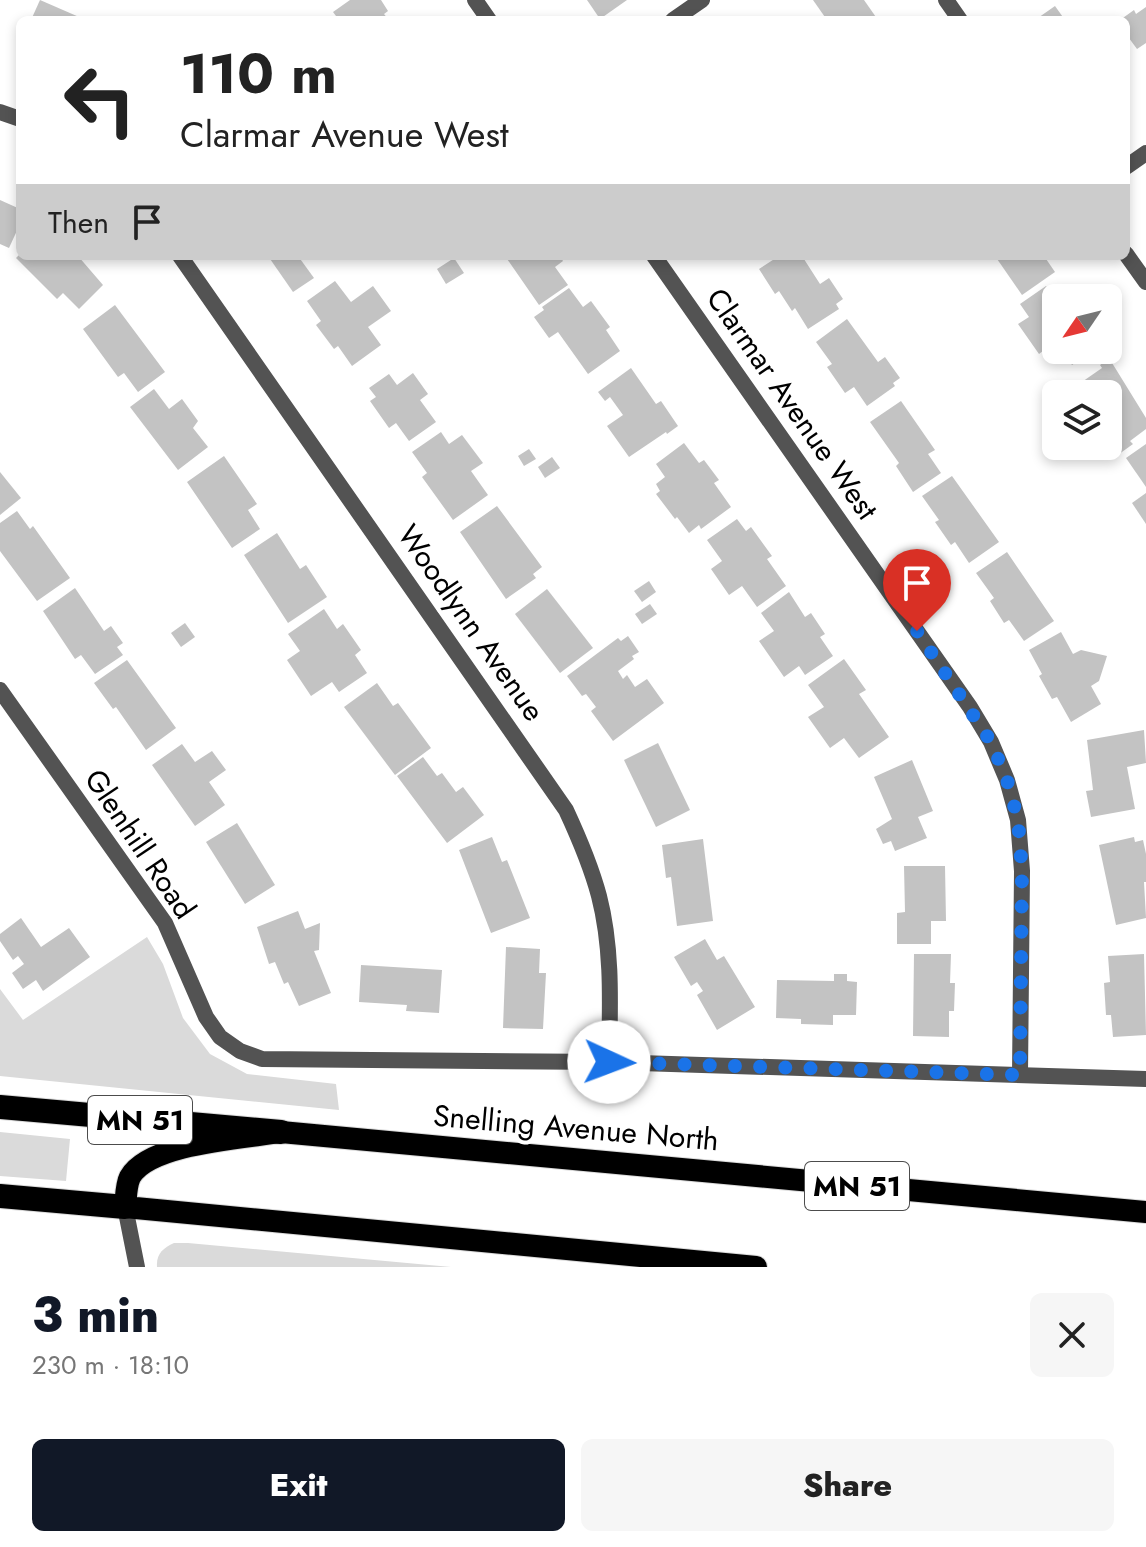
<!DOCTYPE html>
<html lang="en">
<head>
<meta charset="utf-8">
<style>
  body { margin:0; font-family:Jost,sans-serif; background:#f6f6f6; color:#222; height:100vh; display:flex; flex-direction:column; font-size:30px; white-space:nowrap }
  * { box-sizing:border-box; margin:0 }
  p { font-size:26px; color:#767676 }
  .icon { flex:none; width:44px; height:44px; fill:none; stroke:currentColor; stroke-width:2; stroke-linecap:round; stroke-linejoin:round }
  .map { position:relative; height:1267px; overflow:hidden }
  .details { display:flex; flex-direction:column; background:#fff; flex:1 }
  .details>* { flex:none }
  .hud { position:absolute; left:16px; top:16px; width:1114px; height:244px; border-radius:12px; box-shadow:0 4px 12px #0003; background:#fff; color:#222; overflow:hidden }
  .needle { width:52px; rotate:235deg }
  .controls { position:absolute; left:1042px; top:284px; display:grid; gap:16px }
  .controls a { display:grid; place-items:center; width:80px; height:80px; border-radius:12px; background:#fff; box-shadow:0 4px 12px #0003; font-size:40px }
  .pin { position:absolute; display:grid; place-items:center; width:68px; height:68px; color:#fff; margin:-82px -34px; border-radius:50% 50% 50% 0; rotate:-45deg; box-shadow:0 0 8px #0007 }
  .pin .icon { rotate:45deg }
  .me { position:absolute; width:88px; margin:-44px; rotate:92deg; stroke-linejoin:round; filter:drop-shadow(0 0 6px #0008) }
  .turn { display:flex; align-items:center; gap:28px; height:168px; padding:0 32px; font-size:36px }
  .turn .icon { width:104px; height:104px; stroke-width:2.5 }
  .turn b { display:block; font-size:56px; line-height:68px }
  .then { display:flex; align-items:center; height:76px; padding:0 32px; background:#0003; gap:16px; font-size:30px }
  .round { display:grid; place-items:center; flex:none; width:84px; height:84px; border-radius:12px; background:#f6f6f6 }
  .summary { display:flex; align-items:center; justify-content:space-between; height:136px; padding:0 32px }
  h1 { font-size:48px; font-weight:800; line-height:60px; color:#111827 }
  .action { display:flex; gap:16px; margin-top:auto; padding:16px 32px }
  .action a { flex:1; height:92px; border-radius:12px; background:#111827; color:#fff; font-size:32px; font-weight:800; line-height:92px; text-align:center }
  .action a+a { background:#f6f6f6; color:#222 }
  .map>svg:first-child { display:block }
</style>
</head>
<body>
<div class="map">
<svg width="1146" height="1267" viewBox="0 0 1146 1267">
  <rect width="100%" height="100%" fill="#fff"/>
  <g fill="#dadada">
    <path d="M147,937L163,964L183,1018L210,1054L247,1074L336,1084L339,1110L0,1076V989L23,1020Z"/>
    <path d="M0,1132L70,1139L66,1181L0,1176Z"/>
    <path d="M174,1243H188L451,1267H157C156,1254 163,1248 174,1243Z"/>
  </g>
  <g fill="#c3c3c3">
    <path d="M40,0L86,20H31Z"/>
    <path d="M350,0H381L388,11L384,14L389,20H339L333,12Z"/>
    <path d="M587,0H627L600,19Z"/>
    <path d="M813,0H864L878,20H827Z"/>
    <path d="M1055,6L1065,20H1035Z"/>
    <path d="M1146,7V43L1137,49L1126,34V20H1120L1134,10L1136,14Z"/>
    <path d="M0,200L20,209V224L9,248L0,244Z"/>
    <path d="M20,254V256H78L103,285L79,309L63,293L57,299L16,258Z"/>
    <path d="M268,256H298L314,278L293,292Z"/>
    <path d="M505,256H560L563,261L555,267L568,285L539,305Z"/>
    <path d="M779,256H802L820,284L829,278L843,299L836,304L839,309L808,329L795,308L792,311L779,291L775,294L759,269Z"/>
    <path d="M995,256H1044L1055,272L1022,295Z"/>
    <path d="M454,258L464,273L446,284L437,269Z"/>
    <path d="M335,281L351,302L373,286L391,311L368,327L381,345L352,366L338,346L334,349L316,325L321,321L307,301Z"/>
    <path d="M1046,286L1056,299V341L1039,354L1018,324L1029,317L1020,304Z"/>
    <path d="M569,288L583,307L591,301L610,327L606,330L620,351L588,374L558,332L549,338L534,317L544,310L542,307Z"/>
    <path d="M115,305L165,372L138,392L124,373L118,377L83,329Z"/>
    <path d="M847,319L878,362L885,357L900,378L893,383L895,386L867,406L854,387L845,393L827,367L832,364L816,342Z"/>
    <path d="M1062,350H1093L1072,365Z"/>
    <path d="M1109,358L1146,418V429L1130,441L1133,444L1115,457L1108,447V394H1086L1079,384L1102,368L1100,365Z"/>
    <path d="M631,368L656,404L661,401L678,426L667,434L666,432L629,457L607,426L623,415L610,397L605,401L598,392Z"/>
    <path d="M413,373L428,394L420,400L436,422L409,441L396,423L389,428L370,401L376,397L369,388L389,374L397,385Z"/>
    <path d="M154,389L169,409L182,399L198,421L193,428L208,447L178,470L130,407Z"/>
    <path d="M901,401L935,450L928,454L941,473L913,492L896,466L899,463L870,422Z"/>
    <path d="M441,432L449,444L462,435L483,463L471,471L488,495L453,520L422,477L427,473L412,452Z"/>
    <path d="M684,443L699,463L704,460L719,480L714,483L731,507L701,529L699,525L689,533L677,517L675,519L656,494L660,491L656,484L665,477L656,464Z"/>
    <path d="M1146,444V487L1126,458Z"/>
    <path d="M529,449L536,459L524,466L518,456Z"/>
    <path d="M224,456L257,504L248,510L260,529L232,548L187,482Z"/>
    <path d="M552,457L560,468L545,478L538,467Z"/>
    <path d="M0,472L21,498L0,515Z"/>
    <path d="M952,476L999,542L969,563L955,542L951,545L935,522L939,520L922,496Z"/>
    <path d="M1146,493V524L1132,503Z"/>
    <path d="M497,506L542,567L533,574L536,578L506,599L460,532Z"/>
    <path d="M17,511L30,529L33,526L70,578L37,601L0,551V523Z"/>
    <path d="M737,519L746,531L751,527L772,556L767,559L786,586L757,607L742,586L729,595L711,569L722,561L707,540Z"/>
    <path d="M277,533L300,569L306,565L327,597L288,623L244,555Z"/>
    <path d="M1007,552L1054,621L1024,641L1009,620L1004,623L990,601L994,598L976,573Z"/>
    <path d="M649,581L656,592L642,602L634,591Z"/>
    <path d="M75,588L104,631L111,626L123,643L117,647L123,655L95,674L81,655L75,659L43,611Z"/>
    <path d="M547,589L593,648L560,673L515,614Z"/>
    <path d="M789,592L805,617L811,613L825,634L820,637L833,656L805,675L799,666L784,677L759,641L774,631L761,613Z"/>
    <path d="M650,604L657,614L642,624L635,614Z"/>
    <path d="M324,609L337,629L343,624L361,650L355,655L367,673L339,692L332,682L311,696L287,660L300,651L288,634Z"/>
    <path d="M185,623L195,637L181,647L171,633Z"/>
    <path d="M1061,632L1073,654L1081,650L1107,656L1099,681L1091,686L1101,704L1071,722L1057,697L1052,699L1039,676L1042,674L1029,650Z"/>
    <path d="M628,636L639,652L632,656L634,659L618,671L623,679L627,675L635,687L647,679L664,703L613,741L591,711L596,707L586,694L582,696L567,676L618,638L621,641Z"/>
    <path d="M844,659L866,690L859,694L889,737L859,758L844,738L830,748L808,717L824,707L808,685Z"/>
    <path d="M127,660L176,728L146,750L116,707L113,709L94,683Z"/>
    <path d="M377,683L393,706L398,703L431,748L395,775L344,707Z"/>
    <path d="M1144,730L1146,763L1127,767L1135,809L1091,817L1086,791L1093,790L1087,740Z"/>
    <path d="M658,743L690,810L656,827L624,760Z"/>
    <path d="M182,744L195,762L212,751L226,770L209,782L225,805L195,826L152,765Z"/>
    <path d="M423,757L437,776L442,773L456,792L463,787L484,815L447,843L397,776Z"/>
    <path d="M912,760L933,811L918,817L927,838L895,851L891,841L883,844L876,829L892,819L874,777Z"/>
    <path d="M237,823L275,885L245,904L206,842Z"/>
    <path d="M492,837L502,862L507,860L530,918L491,933L459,850Z"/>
    <path d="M1134,837L1135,842L1143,840L1146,854V882H1144L1146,918L1116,925L1099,845Z"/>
    <path d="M703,839L713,921L677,926L671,877L666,878L662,845Z"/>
    <path d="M904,866H945L946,921H931V944H897V913L905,912Z"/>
    <path d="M298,911L305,929L320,923L319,950L314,951L331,993L299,1006L288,982L284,984L275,962L269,964L257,927Z"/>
    <path d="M21,918L41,947L69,928L90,957L43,991L36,980L23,989L12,973L24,964L18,956L13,960L0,941V934Z"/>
    <path d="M705,939L717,960L724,956L755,1007L717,1030L697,995L703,991L697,982L691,986L674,957Z"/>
    <path d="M506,947L540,949L539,973H546L543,1029L503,1028Z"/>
    <path d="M914,954H951L950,983H955L954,1011H949V1037L913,1036Z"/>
    <path d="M1144,954L1146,1035L1113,1037L1111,1015H1106L1104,983L1110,982L1108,956Z"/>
    <path d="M361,965L442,970L439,1013L406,1011L407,1005L359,1002Z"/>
    <path d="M834,974H847V981L857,982L856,1015H833V1025L801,1024V1019L776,1018L777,980L834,981Z"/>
  </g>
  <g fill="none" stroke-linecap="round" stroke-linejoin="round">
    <defs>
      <path id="trunk" d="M756,1267L125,1207C126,1198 126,1185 130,1177C149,1143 244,1138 281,1132L1146,1212"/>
      <g id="motorway">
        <path d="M0,1107L281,1132"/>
        <path d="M0,1196L125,1207"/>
      </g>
    </defs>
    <use href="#trunk" stroke="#dbdbdb" stroke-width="24"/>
    <use href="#motorway" stroke="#dbdbdb" stroke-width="26"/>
    <g stroke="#535353" stroke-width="16">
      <path d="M475,0L489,20"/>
      <path d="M946,0L960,20"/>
      <path d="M673,20L702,0"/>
      <path d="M0,112L20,119"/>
      <path d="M1126,167L1146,153"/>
      <path d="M1126,254L1146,282"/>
      <path d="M180,256L566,810C579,838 591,866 599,896C613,950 610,1007 609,1062"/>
      <path d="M654,256L970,707L991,742L1007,780L1018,820L1022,871L1020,1075"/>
      <path d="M0,690L165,923L206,1017L220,1037L240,1051L262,1059L609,1062L1146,1079"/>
      <path d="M125,1207L137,1267"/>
    </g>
    <use href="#trunk" stroke="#000" stroke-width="22"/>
    <use href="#motorway" stroke="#000" stroke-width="24"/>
  </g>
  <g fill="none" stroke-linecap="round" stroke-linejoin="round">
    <path stroke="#1a73e8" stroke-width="14" stroke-dasharray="0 25.2" d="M609,1062L1020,1075L1022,871L1018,820L1007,780L991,742L917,631"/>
  </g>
  <g text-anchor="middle" stroke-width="8" stroke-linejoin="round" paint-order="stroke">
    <g fill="#fff" stroke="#4c4c4c" stroke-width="2">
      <rect x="88" y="1096" width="104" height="48" rx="6"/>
      <rect x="805" y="1162" width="104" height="48" rx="6"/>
    </g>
    <g font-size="28" font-weight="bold" fill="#000">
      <text x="140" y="1130">MN 51</text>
      <text x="857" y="1196">MN 51</text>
    </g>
    <g font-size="30" fill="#000" stroke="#fff">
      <text transform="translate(792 404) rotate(55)" y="10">Clarmar Avenue West</text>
      <text transform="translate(471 623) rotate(55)" y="10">Woodlynn Avenue</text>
      <text transform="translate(140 844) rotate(56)" y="10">Glenhill Road</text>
      <text transform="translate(576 1128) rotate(5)" y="10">Snelling Avenue North</text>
    </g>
  </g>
</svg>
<div class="controls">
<a><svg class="needle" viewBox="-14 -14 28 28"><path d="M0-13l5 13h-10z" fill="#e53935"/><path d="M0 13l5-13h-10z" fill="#767676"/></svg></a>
<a><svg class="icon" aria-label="layers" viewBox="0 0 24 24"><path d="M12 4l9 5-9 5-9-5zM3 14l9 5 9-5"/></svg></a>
</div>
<div class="pin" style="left:917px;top:631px;background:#d93025"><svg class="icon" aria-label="arrive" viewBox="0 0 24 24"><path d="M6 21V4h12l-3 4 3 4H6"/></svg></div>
<svg class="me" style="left:609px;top:1062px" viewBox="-20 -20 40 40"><circle r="19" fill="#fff"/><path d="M0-13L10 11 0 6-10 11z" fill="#1a73e8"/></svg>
<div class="hud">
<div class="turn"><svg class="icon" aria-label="left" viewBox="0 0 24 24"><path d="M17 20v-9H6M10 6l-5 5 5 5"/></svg><div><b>110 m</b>Clarmar Avenue West</div></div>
<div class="then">Then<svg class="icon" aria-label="arrive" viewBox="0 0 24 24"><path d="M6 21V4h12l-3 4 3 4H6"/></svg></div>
</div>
</div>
<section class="details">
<div class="summary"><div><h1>3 min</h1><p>230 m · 18:10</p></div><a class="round"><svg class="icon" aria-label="close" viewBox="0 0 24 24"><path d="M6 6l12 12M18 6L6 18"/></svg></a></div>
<div class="action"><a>Exit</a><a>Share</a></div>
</section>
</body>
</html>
